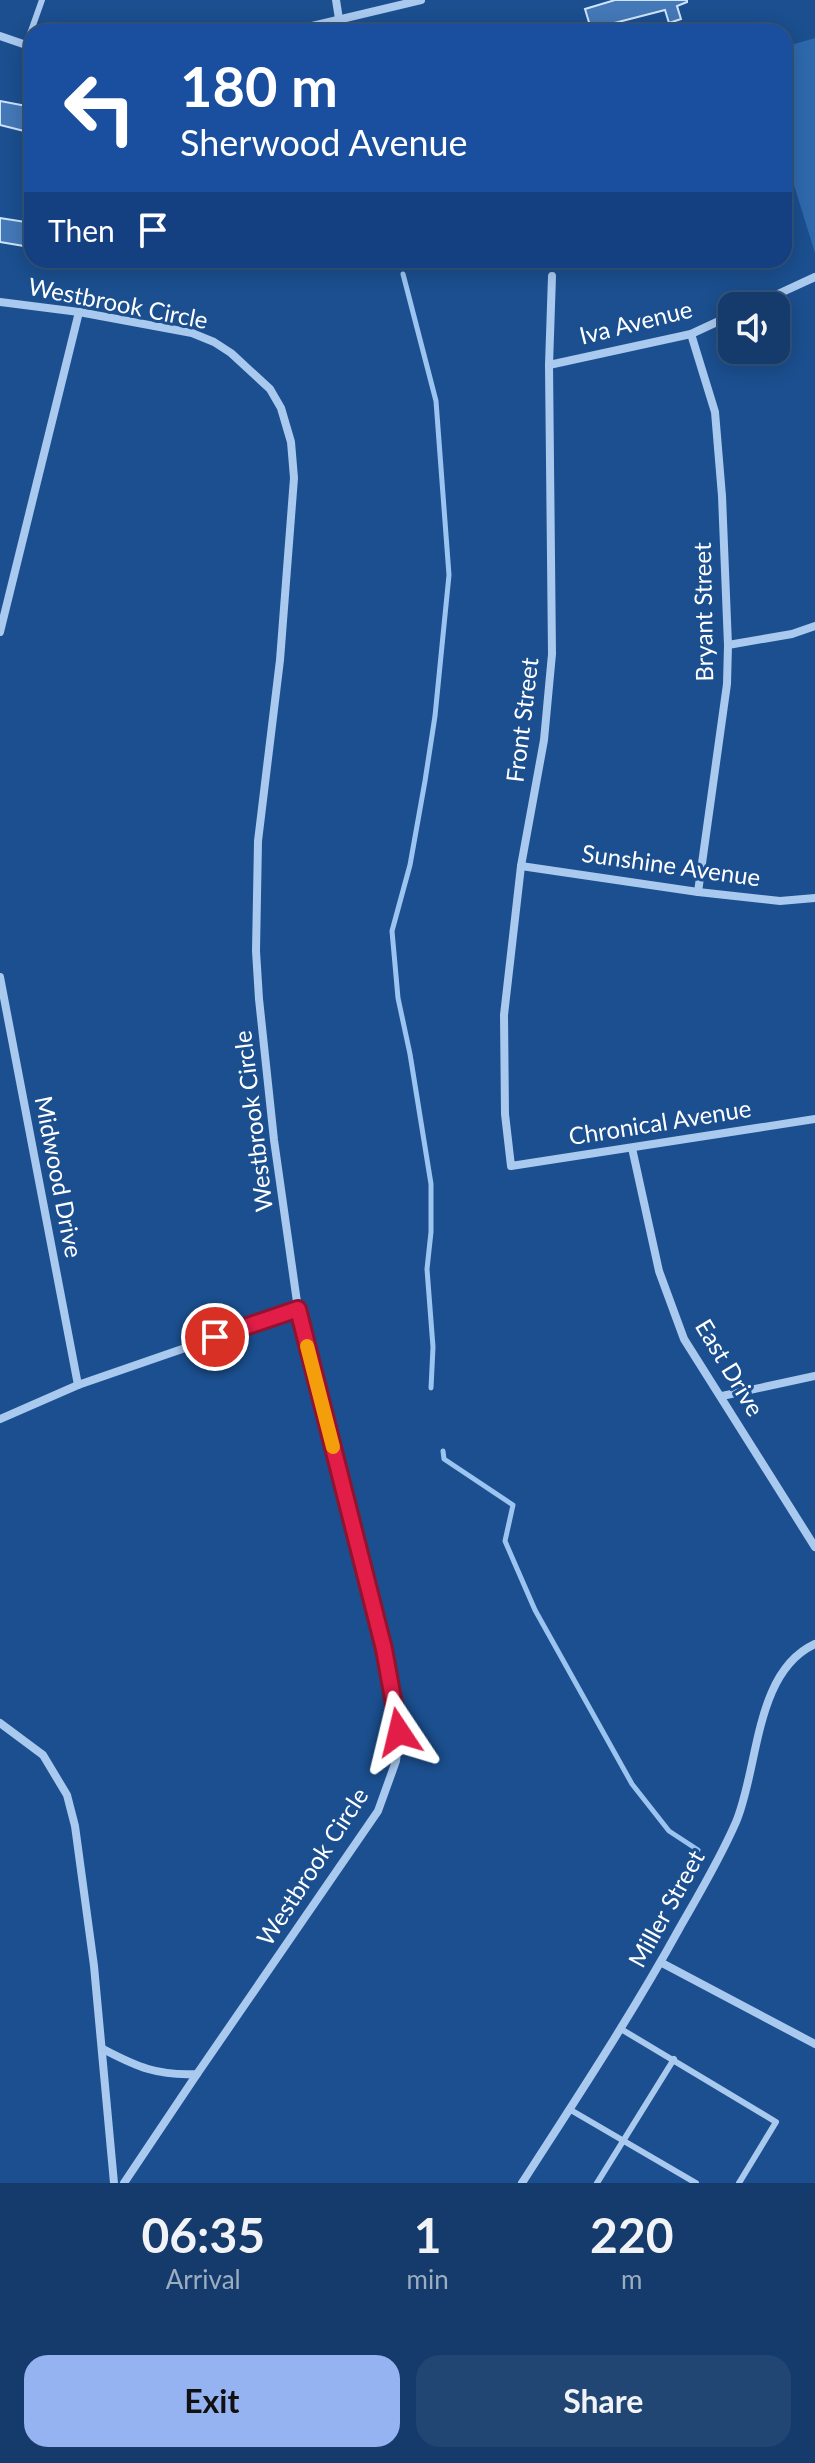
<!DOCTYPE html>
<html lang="en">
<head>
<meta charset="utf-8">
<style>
  body { margin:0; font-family:Lato,sans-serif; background:#214673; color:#f1f3f6; height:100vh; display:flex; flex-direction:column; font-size:30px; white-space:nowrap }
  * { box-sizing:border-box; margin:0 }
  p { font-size:26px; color:#9dadc1 }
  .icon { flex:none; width:44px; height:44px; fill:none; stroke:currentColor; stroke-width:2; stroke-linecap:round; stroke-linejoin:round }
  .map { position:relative; height:2183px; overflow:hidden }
  .panel { display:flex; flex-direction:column; background:#143b6b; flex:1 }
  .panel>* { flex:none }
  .top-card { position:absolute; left:24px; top:24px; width:768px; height:244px; border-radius:24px; box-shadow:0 4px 20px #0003,0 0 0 2px #33557e; background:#1a4fa0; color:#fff; overflow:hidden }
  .buttons { position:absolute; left:718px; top:292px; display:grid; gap:16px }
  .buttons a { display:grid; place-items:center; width:72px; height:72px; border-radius:16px; background:#143b6b; box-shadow:0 4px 20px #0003,0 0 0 2px #33557e; font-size:40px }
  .pin { position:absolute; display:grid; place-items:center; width:68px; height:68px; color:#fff; margin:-34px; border:4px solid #fff; border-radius:50%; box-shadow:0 2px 8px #0007 }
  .me { position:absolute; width:88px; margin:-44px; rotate:350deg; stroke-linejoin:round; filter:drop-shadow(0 0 6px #0008) }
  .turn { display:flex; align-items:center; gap:28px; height:168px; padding:0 24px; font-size:36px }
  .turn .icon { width:104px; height:104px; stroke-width:2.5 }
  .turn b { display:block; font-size:56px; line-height:68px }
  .then { display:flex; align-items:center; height:76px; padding:0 24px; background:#0003; gap:16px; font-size:30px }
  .eta { display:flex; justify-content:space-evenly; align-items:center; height:136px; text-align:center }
  .eta b { font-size:48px; font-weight:700; line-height:56px }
  .button { display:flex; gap:16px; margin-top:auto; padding:16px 24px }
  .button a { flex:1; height:92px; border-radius:24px; background:#95b2f1; color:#111; font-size:32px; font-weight:700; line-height:92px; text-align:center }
  .button a+a { background:#214673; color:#f1f3f6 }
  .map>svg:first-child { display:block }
</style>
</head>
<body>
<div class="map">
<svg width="815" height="2183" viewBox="0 0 815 2183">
  <rect width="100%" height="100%" fill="#1b4f8f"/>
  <path fill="#2e69ad" d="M815,38V253L784,153V47Z"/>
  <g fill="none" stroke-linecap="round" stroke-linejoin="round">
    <g stroke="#9cc4f0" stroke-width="5">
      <path d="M403,274L436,401L449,575L435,716L425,781L410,865L392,931L398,998L410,1054L431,1184V1232L427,1269L433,1347L431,1388"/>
      <path d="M443,1451L444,1459L513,1505L505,1541L535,1610L632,1784L669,1831L698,1850"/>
    </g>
  </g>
  <g fill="#4478b7" stroke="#cfe3fa" stroke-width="2">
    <path d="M615,0H687V2L677,6L681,19L669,23L665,10L591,29L585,9Z"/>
    <path d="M0,101L32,107V133L0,125Z"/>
    <path d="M0,218L32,223L30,247L0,242Z"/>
  </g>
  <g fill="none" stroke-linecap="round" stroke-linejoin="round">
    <g stroke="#a9c9ee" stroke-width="6">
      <path d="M26,45L42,0"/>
      <path d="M621,2029L776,2122L739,2183"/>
      <path d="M569,2109L696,2183"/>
      <path d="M597,2183L674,2059"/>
    </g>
    <g stroke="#a9c9ee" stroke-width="8">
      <path d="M336,0L339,19"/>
      <path d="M287,32L421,0"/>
      <path d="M0,36L32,47"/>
      <path d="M552,276L549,365L552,654L544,740L521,866L504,1015L505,1114L511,1166L815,1119"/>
      <path d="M0,302L79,312L192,333L214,342L231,353L270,389L281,408L291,442L294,478L280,660L258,841L256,951L259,999L274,1140L298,1309L384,1649L399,1732L396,1761L378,1811L197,2074C158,2076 137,2067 103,2049"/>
      <path d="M752,306L815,277"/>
      <path d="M691,334L715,412L722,496L728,645L727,684L698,892"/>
      <path d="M549,365L691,334L732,315"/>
      <path d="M0,632L79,312"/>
      <path d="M728,645L792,634L815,626"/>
      <path d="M521,866L698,892L780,901L815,898"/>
      <path d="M0,977L78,1385"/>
      <path d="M632,1148L659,1271L684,1339L815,1547"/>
      <path d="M722,1396L815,1376"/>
      <path d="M0,1419L78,1385L298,1309"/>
      <path d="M0,1723L43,1755L67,1795L75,1826L94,1966L114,2183"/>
      <path d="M662,1963L815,2044"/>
      <path d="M124,2183L197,2074"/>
      <path d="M522,2183C576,2099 631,2016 679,1929C699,1894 720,1859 736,1822C759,1768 754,1672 815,1644"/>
    </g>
  </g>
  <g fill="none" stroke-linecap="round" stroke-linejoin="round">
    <defs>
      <path id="route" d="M215,1337L298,1309L384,1649L399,1732"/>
    </defs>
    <use href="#route" stroke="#92132f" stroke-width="20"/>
    <use href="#route" stroke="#e11d48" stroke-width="14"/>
    <path stroke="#f59e0b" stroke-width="14" d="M307,1346L333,1447"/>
  </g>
  <g text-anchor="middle" stroke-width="6" stroke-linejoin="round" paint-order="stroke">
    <g font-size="24" fill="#fff" stroke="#1b4f8f">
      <text transform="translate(118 304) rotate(11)" y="8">Westbrook Circle</text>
      <text transform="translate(636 323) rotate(-14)" y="8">Iva Avenue</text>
      <text transform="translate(704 612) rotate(-91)" y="8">Bryant Street</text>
      <text transform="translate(523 720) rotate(-83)" y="8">Front Street</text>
      <text transform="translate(671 866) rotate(8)" y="8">Sunshine Avenue</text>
      <text transform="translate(254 1121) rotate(-97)" y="8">Westbrook Circle</text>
      <text transform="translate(660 1123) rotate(-9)" y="8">Chronical Avenue</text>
      <text transform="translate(58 1177) rotate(79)" y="8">Midwood Drive</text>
      <text transform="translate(729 1368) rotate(59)" y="8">East Drive</text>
      <text transform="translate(313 1867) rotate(-57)" y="8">Westbrook Circle</text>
      <text transform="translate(667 1909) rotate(-61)" y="8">Miller Street</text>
    </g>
  </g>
</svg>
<div class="buttons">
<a><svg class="icon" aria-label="sound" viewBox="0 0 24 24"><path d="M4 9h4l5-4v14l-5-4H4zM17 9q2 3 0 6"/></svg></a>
</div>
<div class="pin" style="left:215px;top:1337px;background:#d93025"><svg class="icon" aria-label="arrive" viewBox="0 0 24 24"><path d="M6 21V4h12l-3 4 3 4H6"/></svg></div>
<svg class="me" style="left:399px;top:1732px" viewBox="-20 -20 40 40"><path d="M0-17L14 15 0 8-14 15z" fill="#e11d48" stroke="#fff" stroke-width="4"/></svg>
<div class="top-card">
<div class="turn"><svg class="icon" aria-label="left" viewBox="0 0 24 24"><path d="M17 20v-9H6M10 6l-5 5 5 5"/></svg><div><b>180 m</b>Sherwood Avenue</div></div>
<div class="then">Then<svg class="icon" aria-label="arrive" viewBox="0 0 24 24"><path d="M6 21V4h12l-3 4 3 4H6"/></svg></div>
</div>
</div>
<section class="panel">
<div class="eta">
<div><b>06:35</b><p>Arrival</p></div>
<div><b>1</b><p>min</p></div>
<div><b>220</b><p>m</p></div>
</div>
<div class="button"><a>Exit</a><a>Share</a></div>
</section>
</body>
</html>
